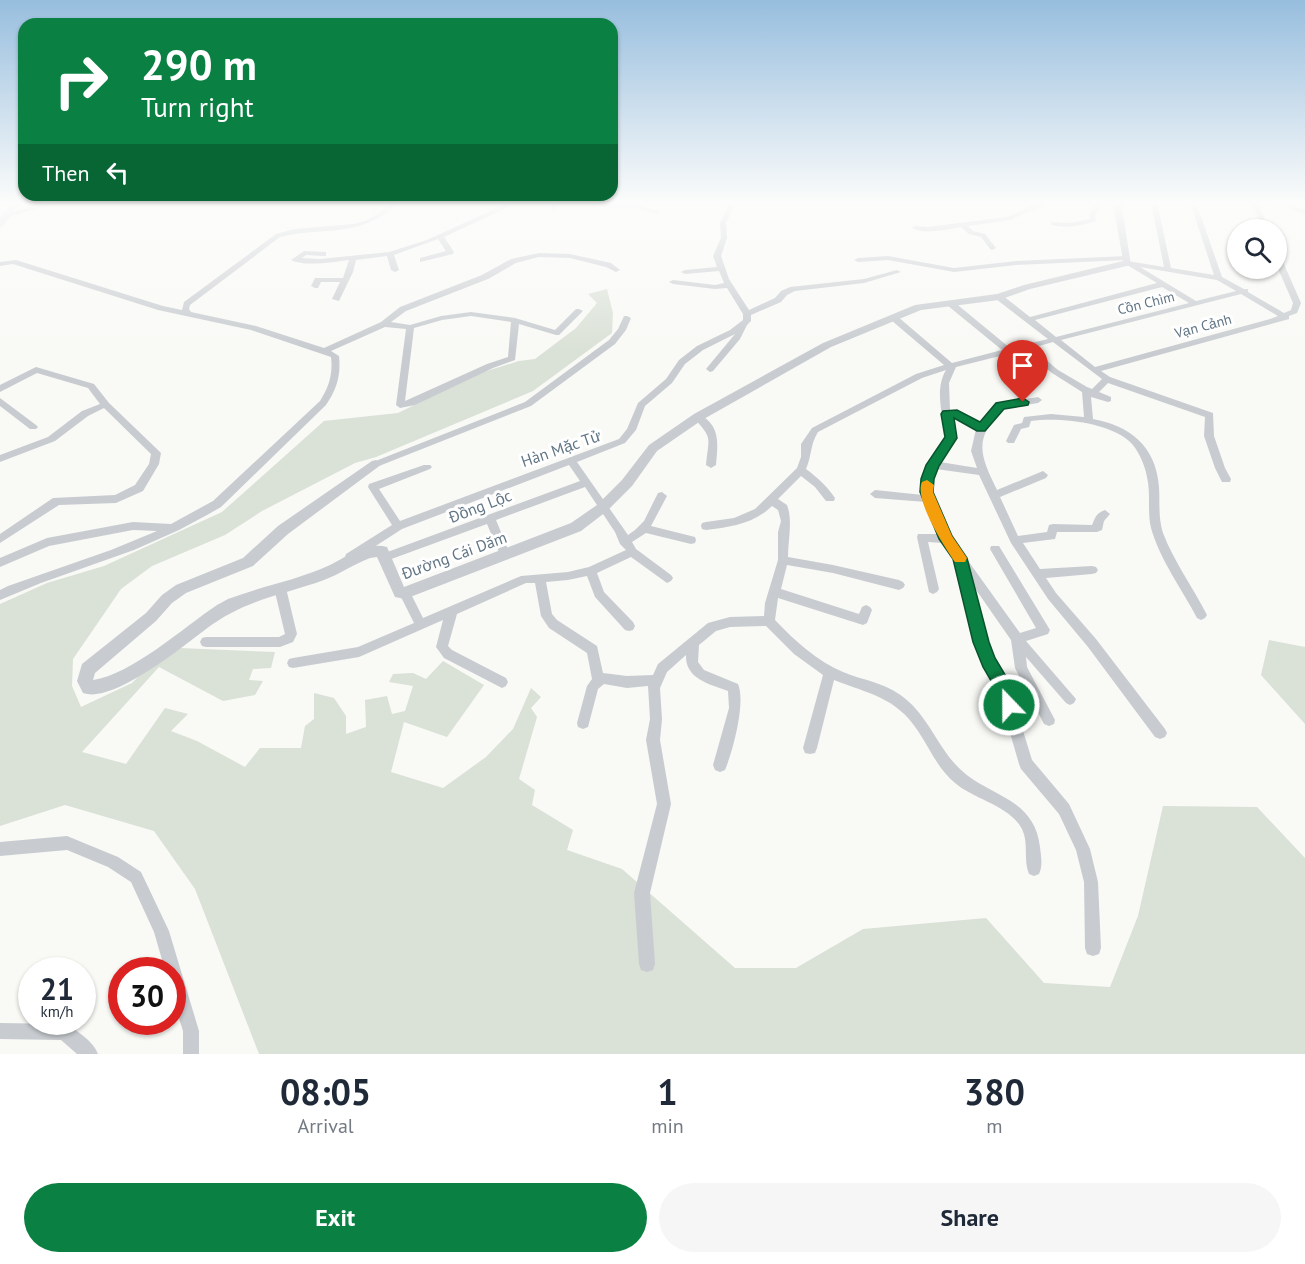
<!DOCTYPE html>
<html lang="en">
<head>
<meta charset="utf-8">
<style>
  body { margin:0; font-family:"PT Sans",sans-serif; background:#f6f6f7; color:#1f2937; height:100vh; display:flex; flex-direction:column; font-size:22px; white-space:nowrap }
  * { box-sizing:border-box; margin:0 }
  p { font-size:20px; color:#747a83 }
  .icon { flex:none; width:33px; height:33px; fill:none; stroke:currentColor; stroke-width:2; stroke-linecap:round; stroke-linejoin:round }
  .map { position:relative; height:1054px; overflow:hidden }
  .drawer { display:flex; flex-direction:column; background:#fff; flex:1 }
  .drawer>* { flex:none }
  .banner { position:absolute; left:18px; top:18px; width:600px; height:183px; border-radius:18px; box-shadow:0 2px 4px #0004; background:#0b8043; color:#fff; overflow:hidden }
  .controls { position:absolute; left:1227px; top:219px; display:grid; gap:12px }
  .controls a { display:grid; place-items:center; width:60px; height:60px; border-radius:50%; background:#fff; box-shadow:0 2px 4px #0004; font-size:30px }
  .speed { position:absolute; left:18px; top:957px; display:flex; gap:12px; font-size:30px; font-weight:700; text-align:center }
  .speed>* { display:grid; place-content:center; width:78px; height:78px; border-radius:50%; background:#fff; box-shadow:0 2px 4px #0004; line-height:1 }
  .speed small { font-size:15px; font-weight:400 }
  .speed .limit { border:9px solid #d22; background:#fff; color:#111 }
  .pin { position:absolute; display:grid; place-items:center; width:51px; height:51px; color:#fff; margin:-62px -26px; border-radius:50% 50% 50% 0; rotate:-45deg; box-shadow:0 0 6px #0007 }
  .pin .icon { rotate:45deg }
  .me { position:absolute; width:66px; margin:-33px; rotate:338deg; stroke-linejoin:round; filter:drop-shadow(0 0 4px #0008) }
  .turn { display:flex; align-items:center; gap:21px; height:126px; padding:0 24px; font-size:27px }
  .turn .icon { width:78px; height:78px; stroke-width:2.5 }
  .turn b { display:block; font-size:42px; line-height:51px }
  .then { display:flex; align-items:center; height:57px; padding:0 24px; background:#0003; gap:12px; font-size:22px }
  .eta { display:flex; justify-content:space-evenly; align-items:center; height:102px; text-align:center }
  .eta b { font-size:36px; font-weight:800; line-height:42px }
  .button { display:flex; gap:12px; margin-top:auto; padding:12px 24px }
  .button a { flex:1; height:69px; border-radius:36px; background:#0b8043; color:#fff; font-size:24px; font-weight:800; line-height:69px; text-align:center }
  .button a+a { background:#f6f6f7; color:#1f2937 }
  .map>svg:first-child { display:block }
</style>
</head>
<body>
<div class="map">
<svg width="1305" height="1054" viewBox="0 0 1305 1054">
  <rect width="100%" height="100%" fill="#f9f9f6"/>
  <g fill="#dae1d6">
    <path d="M607,289L613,313L612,333L533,391L376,457L355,463L262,511L225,535L152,566L121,589L73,659L72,686L81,707L132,683L149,666L179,648L275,652L271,668L253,669L249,680L263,681L255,695L223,701L159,667L82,752L126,764L165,708L188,714L171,731L197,741L245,767L260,748H301L305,726L314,719V693L334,698L346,716V734L366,727L365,700L387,696L392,714L405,711L413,686L389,682L393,674L413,673L426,679L443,661L484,685L447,737L404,722L391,772L443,788L486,757L513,729L531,688L541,697L531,708L537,717L519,779L535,790L532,805L573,830L567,850L622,869L735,968H796L863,929L986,918L1044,983L1110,987L1138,916L1163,806L1257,807L1305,858V1054H259L195,889L154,831L65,805L0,826V604L47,583L104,566L222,512L324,421L398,413L480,373L519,361L535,359L576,328L597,303L588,294Z"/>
    <path d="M1269,640L1305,647V724L1261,675Z"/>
  </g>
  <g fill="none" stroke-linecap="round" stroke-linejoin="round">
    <g fill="#c8ccd0" fill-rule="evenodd">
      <path d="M0,202H5L0,205Z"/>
      <path d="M49,202H61L7,217L4,215Z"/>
      <path d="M392,202H399C362,239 326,226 280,237L190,305L189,309L191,312L256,326L324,348L381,322L400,307L482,275L511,259L539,253L570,254L611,263L620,270L616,272L606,267L570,258L539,257L516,263L488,279L406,311L391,322L410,325L441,316L471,312L515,318L555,330L576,309H579L583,311L559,335H556L519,324L515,360L493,368L415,405L400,408L396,405L406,329L385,327L331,351L339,356C341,375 337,389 326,405L221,507L207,515L179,530L134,550L41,583L0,600V590L8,586L111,550L157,531L133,530L49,546L0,567V558L47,538L133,522L171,524L213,501L320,401C329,387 333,374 331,357L251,330L158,310L13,264L0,266V262L16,260L163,306L182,310L184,302L276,234L295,229L353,224L365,221L379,213ZM471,316L511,322L508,357L487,364L405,401L414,328L442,320Z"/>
      <path d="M510,202H519L444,237L454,252L453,254L420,262V258L446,251L438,239L394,255L399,270L395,272L391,270L387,256L356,260L353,272L339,301L332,299L340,282H321L318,288H315L311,286L315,278H343L349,260C334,262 305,267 291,260L304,251L326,252V256H323L306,255L302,258L320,259L389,252L427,240Z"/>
      <path d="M553,202H559L556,211L551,210Z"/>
      <path d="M595,202L635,204L660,212L657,214L635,208H605Z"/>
      <path d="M730,202H736L726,223L727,238L721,256L729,279L749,310L775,298L781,291L790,287L864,279L897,270L901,272L864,283L795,291L787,295L781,302L751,315V321L747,325L740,339L713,371L710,372L706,369L735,334L703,350L685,364L672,383L645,406L636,430L625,443L577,462L628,535L635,530L644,521L658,493L662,492L667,496L651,526L695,537L696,540L695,543L691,544L646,533L632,542L636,549L671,575L673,578L671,581L667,583L631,557L597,573L604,592L633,622L635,626L633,630L629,631L625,630L595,597L587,576L568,580L546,582L552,614L557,620L597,646L603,673L627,676L653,675L658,664L708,623L730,617L764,616L765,603L778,560V532L781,521L778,510L772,506C754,524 730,527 706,530L702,529L701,526L702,523L706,522L734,518L755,509L797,468L801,457V444L812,428L916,374L944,365L891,320V316H897L952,363L1002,350L947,305V301H953L1010,348L1048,339L996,299V295H1002L1030,317L1157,283L1124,263L1128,261L1164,267L1151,202H1157L1171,268L1214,275L1190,202H1196L1222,277L1244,289H1248V292L1284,313L1291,310L1293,303L1276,264V253L1280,255L1301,303L1297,313L1289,316V319L1101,371L1110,377L1213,413L1214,436L1225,468L1231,479L1230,482H1222L1215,468L1204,436L1205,417L1108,383L1099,392L1111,397V401L1108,402L1091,397L1093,419C1130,426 1156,446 1159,487C1160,502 1158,518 1163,533C1174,562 1193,587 1207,615L1205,618L1201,620L1197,618C1182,589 1160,560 1151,528C1147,511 1151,494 1147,477C1145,465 1138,449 1129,441C1108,422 1058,417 1031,421L1029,427L1021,429L1014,443H1008L1006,441L1014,425L1022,423L1024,417L1051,414L1084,417L1082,392L1052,373L1024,350L956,367L949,383L950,410L956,411L980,423L997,404L1038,397L1042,400L1038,403L1003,409C973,439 980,455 997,490L1043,471L1048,475L1046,478L1000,497L1018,536L1047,532L1049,525L1053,524L1092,525C1095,518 1096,513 1105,510L1110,514L1104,521L1102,530L1097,532H1057L1055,539L1023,543L1040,569L1092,566L1096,567L1098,570L1096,573L1092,574L1046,578L1056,593L1096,639L1165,729L1167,733L1165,737L1160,739L1155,737L1088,647L1048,599L1011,543L979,475L936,469L932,479V492L951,537L1020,633L1036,628L990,549L991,546H999L1050,630L1048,634L1026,641L1076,699L1074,703L1070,705L1066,703L1026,657L1027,667L1055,720L1054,724L1049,726L1044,724L1015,668L1011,640L972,584L987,642L993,660L1010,689L1032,760L1069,804L1090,849L1098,882L1101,948L1099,954L1093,956L1087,954L1085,948L1084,882L1076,850L1059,814L1021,769L1019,764L998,691L984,666L975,642L956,562L943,543L928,542L939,589L937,592L933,594L929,592L917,537L918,534H939L926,502L875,498L870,494L875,490L923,495C918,473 935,455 946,438C943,416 934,390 946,370L922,378L818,432C810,445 812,455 806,469C818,478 827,486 835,498L834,501H826L815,487L801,476L778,499L787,505C793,521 788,539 788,557L833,565L899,580L903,582L905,585L903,588L899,590L833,573L787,565L781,589L859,614L862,607L866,605L870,607L872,610L867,623L863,625L778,598L775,620C795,641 817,661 843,672C862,680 882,682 899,694C926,712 935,742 956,765C985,797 1034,795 1040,847C1041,856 1043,866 1039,874L1034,876L1029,874C1023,860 1029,843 1022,829C1009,805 975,800 955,783C938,769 930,749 918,731C896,697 869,694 834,680L817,748L815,753L810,754L805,753L803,748L823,675L794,654L766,626L730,627L716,631L699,645L698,662L704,670L738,684C746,702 733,751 725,770L720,772L715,770L713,765L729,708L728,691C710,684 685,679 686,655L667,672L660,688L662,719L660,740L671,804L650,893L655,964L653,970L647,972L641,970L639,964L634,893L657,804L646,740L650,719L648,686L627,688L604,684L598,689L588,727L583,729L578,727L577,723L587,686L592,679L587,653L549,628L541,616L535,583H526L457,614L448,646L452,650L506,678L508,682L506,686L502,688L444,658L436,647L443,620L359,657L293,668L289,667L287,663L289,659L293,658L358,647L414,623L399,593L401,590L405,588L409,590L423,618L521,576L568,572L589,567L626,550L620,544L615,532L585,487L496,520L510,554L509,557H501L487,524L386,561L382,560L381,557L382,554L580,481L569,465L402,529L354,560H346L345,557L346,554L392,525L368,487L369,484L424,465H430L432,467L430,469L379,489L400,521L619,439L627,429L638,403L666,379L679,360L697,346L730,330L743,320V314L727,288L715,289L673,284L669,282L673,280L715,285L724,283L719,271L685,274L681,272L685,270L717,267L713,256L721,238L720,223ZM1140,267L1217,280L1236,291L1196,301ZM1162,287L1189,303L1056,337L1035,320ZM1241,294L1278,316L1270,319L1095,367L1061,340ZM1053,342L1102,379L1092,389L1087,387L1058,370L1032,348ZM952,416L976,429L971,451L977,468L940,462L956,438Z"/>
      <path d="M1041,202H1050L1010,220L968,226L973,231L985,234L996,248L992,250L990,249L981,237L969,234L961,227C946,229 925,235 912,228L915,226L928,227L1007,217Z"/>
      <path d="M1098,202H1105L1095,215L1096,221C1082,225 1064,230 1050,224L1053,222L1069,223L1090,219L1089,215Z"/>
      <path d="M1252,202H1258L1269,230H1262Z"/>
      <path d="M1268,202H1279L1305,210V214Z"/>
      <path d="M888,256L954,268L1016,261L1126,256L1130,258L1126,260L1016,265L954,272L888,260L858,262L854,260L858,258Z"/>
      <path d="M624,316H627L631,318L626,330L615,344L531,406L379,466H373L371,464L373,462L525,402L609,340L618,329Z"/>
      <path d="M36,367L94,384L109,403L159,451L161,453L159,464L143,491L116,503L59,505L0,543V534L53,498L115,495L135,485L149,464L151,454L104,408L88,416L55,441L0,462V455L48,437L82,411L100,404L88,388L37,373L0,392V385Z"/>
      <path d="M0,398L36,425L38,427L36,429H30L0,406Z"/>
      <path d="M698,414C721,424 718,445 716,465L711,468L706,465C709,436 713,439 693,417Z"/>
      <path d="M280,583L284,585L286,588L297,634L293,642L280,647H206L202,646L200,642L202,638L206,637H279L285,634L274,588L276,585Z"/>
      <path d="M67,836L118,857L141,872L169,931L199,1031V1054H183V1031L172,996V970H165L154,932L131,882L108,867L67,850L0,856V842Z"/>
      <path d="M0,1023L64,1024C76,1029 94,1042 98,1054H77L61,1040L0,1039Z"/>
    </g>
    <path fill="#c8ccd0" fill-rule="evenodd" d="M1113,202H1121L1131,265L1030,289L999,300L921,310L831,347L702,420L657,451L632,486L607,511L581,531L405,599L395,597L377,557L370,558C354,564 340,574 324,580C282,595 244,600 206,629C182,647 113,704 83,693L77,681L82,664L146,613L162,595L176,585L243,558L278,526L372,461L376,460L382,464L288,534L253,566L186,593L172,603L156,621L95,673L93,680C131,675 184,627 217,605L228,599C262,586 298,580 330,565C346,557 368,541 387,547L404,587L571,523L597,505L622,480L649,445L694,414L823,343L915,305L997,294L1024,285L1123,261Z"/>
    <path fill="#d6dbdf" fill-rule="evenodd" d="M12,202H21L3,226L0,227V218Z"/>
  </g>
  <linearGradient id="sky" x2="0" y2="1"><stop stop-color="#97bede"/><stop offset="0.58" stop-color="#fcfcfb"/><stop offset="1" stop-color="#fcfcfb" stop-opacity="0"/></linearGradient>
  <rect width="1305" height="350" fill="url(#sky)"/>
  <path fill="#0b8043" stroke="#07532c" stroke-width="1.5" d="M1023,398L1029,402L1028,405L1004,409L985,431H977L954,418L957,438L939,466L934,479L933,492L952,536L967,558L989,642L995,658L1013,688L1017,705L1015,710L1009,712L1003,710L997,691L983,667L973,642L953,559L939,539L920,492L921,479L926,465L945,437L941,414L943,411L957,410L980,422L996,403Z"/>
  <path fill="#f59e0b" d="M927,480L934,485L933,492L952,536L967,558L965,562H955C944,546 914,500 922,482Z"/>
  <g text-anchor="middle" stroke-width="6" stroke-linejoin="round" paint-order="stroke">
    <g font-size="14" fill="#617584" stroke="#fff">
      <text transform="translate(1146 303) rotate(-14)" y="5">Cồn Chìm</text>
      <text transform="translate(1203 326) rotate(-15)" y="5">Vạn Cảnh</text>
    </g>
    <g font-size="16" fill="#617584" stroke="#fff">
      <text transform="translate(561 448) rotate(-19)" y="6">Hàn Mặc Tử</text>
      <text transform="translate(480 506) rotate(-21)" y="6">Đồng Lộc</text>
      <text transform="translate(454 555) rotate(-20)" y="6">Đường Cái Dăm</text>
    </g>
  </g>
</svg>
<div class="controls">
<a><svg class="icon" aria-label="search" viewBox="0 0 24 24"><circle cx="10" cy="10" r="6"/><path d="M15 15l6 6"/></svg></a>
</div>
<div class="speed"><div>21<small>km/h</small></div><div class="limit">30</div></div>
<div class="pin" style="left:1023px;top:402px;background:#d93025"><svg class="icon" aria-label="arrive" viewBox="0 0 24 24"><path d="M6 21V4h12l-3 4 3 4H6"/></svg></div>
<svg class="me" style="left:1009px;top:705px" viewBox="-20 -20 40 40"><circle r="17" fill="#0b8043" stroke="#fff" stroke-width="3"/><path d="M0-11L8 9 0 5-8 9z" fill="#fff"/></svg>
<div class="banner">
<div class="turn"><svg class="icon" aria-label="right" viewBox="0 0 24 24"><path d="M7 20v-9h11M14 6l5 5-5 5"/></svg><div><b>290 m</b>Turn right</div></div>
<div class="then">Then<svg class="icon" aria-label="left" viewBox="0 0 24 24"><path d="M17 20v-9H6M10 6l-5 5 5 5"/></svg></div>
</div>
</div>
<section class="drawer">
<div class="eta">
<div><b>08:05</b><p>Arrival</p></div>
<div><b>1</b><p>min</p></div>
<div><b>380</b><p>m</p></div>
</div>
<div class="button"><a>Exit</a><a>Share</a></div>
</section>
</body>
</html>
